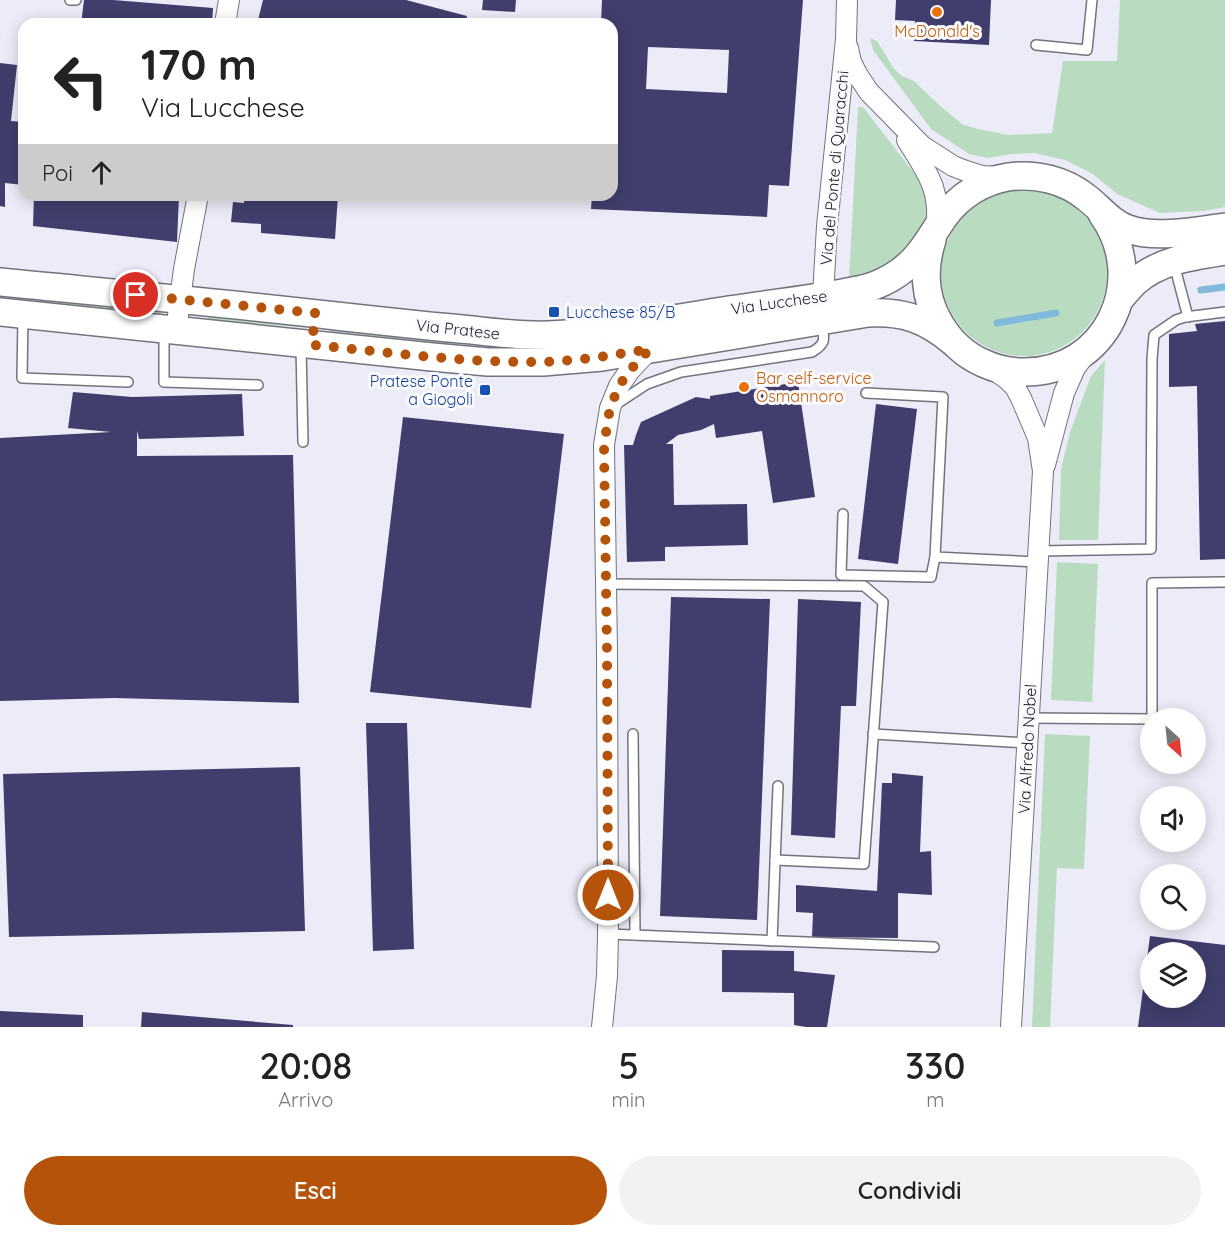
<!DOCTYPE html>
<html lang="it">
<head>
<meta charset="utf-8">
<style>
  body { margin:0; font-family:Quicksand,sans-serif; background:#f2f2f2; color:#222; height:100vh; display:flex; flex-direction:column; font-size:22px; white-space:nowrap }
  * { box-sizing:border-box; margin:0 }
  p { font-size:20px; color:#767676 }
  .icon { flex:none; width:33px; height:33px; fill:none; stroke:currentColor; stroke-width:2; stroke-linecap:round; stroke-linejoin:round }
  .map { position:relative; height:1027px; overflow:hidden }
  .sheet { display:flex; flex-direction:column; background:#fff; flex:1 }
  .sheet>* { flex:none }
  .guide { position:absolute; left:18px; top:18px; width:600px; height:183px; border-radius:18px; box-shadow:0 3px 15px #0003; background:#fff; color:#222; overflow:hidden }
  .needle { width:39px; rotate:153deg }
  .buttons { position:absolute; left:1140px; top:708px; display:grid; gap:12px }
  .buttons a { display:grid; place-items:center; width:66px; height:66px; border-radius:50%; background:#fff; box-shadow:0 3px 15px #0003; font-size:30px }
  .pin { position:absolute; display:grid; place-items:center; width:51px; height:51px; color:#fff; margin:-26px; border:3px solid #fff; border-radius:50%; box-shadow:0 2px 6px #0007 }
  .me { position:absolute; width:66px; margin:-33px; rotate:0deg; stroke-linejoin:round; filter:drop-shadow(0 0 4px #0008) }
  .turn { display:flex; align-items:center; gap:21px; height:126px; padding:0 24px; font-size:27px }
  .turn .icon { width:78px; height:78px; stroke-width:2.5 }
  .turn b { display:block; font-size:42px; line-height:51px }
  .then { display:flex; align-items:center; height:57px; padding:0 24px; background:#0003; gap:12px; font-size:22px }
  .eta { display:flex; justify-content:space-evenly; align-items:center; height:102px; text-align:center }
  .eta b { font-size:36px; font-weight:600; line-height:42px }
  .primary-button { display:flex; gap:12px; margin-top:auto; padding:12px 24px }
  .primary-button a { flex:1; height:69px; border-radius:36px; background:#b45309; color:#fff; font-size:24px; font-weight:600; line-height:69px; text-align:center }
  .primary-button a+a { background:#f2f2f2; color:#222 }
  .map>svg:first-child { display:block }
</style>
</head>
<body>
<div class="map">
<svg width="1225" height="1027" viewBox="0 0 1225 1027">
  <rect width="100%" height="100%" fill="#ececf8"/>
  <g fill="#b9dcc1">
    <path d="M1120,0H1225V207L1203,211L1160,213L1117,194L1093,174L1065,160L1034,153L1011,154L987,158L969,154L931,129L873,50L870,38L877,41L894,69L902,76L914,81L938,104L962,124L974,128L1008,135L1052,133L1063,61H1117Z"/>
    <path d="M858,107H863L921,182L929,209L927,222L900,265L849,281Z"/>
    <circle cx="1024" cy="273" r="83"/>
    <path d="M16,293L163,308L162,315L16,299Z"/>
    <path d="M209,314L299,322L298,327L208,320Z"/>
    <path d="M331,324L455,338V345L330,331Z"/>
    <path d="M1105,360L1098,540H1059L1061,469L1070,432L1091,376Z"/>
    <path d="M1057,562L1098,564L1092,702L1051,700Z"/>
    <path d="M1045,734L1090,736L1084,869L1057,868L1050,1027H1032Z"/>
  </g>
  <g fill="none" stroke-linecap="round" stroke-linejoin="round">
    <g stroke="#81b9dd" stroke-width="7">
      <path d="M1201,290L1225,287"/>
      <path d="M997,323L1056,313"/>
    </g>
  </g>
  <g fill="#413e6d" fill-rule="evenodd">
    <path d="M84,0H113L213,8L212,24H81Z"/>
    <path d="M263,0H406L467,16L465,24H257Z"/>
    <path d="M483,0H516L515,12L482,10Z"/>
    <path d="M602,0H803L789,186L769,185L767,217L591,209L592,195H612V24H601ZM648,47L729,50L727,93L646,89Z"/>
    <path d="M896,0H991L989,45L914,41L915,21L895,20Z"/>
    <path d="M0,63L17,65L11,121L24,122V185L5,183V207L0,206Z"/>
    <path d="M34,195H179L177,242L33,226Z"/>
    <path d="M244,195H338L335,239L261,233V224L231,222L233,202L244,203Z"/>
    <path d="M1225,321V559L1200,560L1197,386L1169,387V334L1197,331L1195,324Z"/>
    <path d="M798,382L815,497L773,503L762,431L716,438L714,424L701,430L678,435L666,444H673L674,505L747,504L748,545L665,547V561L627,562L624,445H633L636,435L641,422L696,397L710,399V396Z"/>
    <path d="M73,392L132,397L242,394L244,436L139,439L137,431V456L293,455L299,703L114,698L0,701V438L111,432L68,428Z"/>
    <path d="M876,404L917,409L898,564L858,559Z"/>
    <path d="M403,417L564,434L531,708L370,692Z"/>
    <path d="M671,597L770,599L757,920L660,916Z"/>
    <path d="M798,599L861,602L856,706H841L835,838L791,835Z"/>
    <path d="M366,723H407L414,949L373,951Z"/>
    <path d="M300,767L305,931L9,937L3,774Z"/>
    <path d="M892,773L923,776L920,852L931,851L932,895L898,893V938L812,937L813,913L796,912V885L877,891L882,783H892Z"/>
    <path d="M1150,936L1225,945V1027H1138ZM1150,952H1196V998H1150Z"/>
    <path d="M722,950L794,951V971L835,975L827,1027H806L794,1025V993L722,992Z"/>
    <path d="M0,1011L83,1015V1027H0Z"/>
    <path d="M142,1012L293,1025V1027H141Z"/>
  </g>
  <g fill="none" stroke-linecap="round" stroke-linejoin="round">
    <defs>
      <g id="service">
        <path d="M70,0H76"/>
        <path d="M1036,45L1087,50L1092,0"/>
        <path d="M1174,264L1188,317"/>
        <path d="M23,317L22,378L128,382"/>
        <path d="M164,332V382L258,385"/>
        <path d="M301,346L303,442"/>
        <path d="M866,393L943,397L935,557L1039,562"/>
        <path d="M615,405L647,384L681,372L812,352C827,343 824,339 822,324"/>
        <path d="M843,514L841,575L931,577L935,557"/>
        <path d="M1039,551L1151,549L1152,359L1154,335L1176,320L1185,317L1225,312"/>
        <path d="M606,584L864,586L883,602L864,864L775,860"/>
        <path d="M1029,718L1150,719"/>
        <path d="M1152,718V583L1225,582"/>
        <path d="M633,734L635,935"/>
        <path d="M873,734L1027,743"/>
        <path d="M608,934L934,947"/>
        <path d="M772,941L778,786"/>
      </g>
      <g id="minor">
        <path d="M225,24L229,0"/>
        <path d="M848,48L851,62L857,74L869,92L922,146L953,166L966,171L982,176L1000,177"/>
        <path d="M907,140C926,171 942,190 936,229"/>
        <path d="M823,296L827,226L846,39L847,0"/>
        <path d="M176,331L184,269L198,195"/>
        <path d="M993,369L1007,379L1015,387L1021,398L1038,438L1043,471L1011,1027"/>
        <path d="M1045,465L1064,393L1075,368L1086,353"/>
        <path d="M602,1027L607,976L608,934L607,652L604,445L610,408L619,386L630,370L650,349"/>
      </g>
      <g id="secondary">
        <path d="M932,240C923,268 924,298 940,324C950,341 965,355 983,363C996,369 1010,372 1023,372C1107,373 1150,280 1102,214"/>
        <path d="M0,282C112,293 224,303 336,316C381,321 426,326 472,330C497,333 523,336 549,335C601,333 652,322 704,314C755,305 807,301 858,290C881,286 903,273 918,255C928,243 935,230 944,217C959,196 983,181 1008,177C1036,173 1065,180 1087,198C1101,209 1111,223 1128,229C1155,239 1197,231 1225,227"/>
        <path d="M1119,300C1124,294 1129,288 1135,282C1160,260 1193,256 1225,251"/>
        <path d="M0,312L432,357L488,362H543L602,357L868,313C903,311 925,319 952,341"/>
      </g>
    </defs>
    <use href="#service" stroke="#73737d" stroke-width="12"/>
    <use href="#minor" stroke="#73737d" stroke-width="22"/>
    <use href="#secondary" stroke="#73737d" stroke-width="30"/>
    <use href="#service" stroke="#fff" stroke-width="9"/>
    <use href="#minor" stroke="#fff" stroke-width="20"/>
    <use href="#secondary" stroke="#fff" stroke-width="27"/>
  </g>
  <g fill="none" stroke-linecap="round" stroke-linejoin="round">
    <path stroke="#b45309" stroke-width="10" stroke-dasharray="0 18" d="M136,295L315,313L312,345C388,352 464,363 541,362C578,361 614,355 650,349L630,370L619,386L610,408L604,445L607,652L608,895"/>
  </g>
  <g fill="#e8710a" stroke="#fafaff" stroke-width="2">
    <circle cx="937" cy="12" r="6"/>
    <circle cx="744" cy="387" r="6"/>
  </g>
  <g fill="#1a4fb4" stroke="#fafaff" stroke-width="2">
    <rect x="548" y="306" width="12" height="12" rx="3"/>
    <rect x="479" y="384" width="12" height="12" rx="3"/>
  </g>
  <g text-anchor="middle" stroke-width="6" stroke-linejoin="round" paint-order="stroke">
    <g font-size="16" fill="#c56008" stroke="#fafaff">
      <text x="937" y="37">McDonald's</text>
      <text x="756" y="384" text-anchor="start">Bar self-service<tspan x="756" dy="18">Osmannoro</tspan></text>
    </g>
    <g font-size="16" fill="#1d1d21" stroke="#fafaff">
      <text transform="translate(834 168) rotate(-85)" y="6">Via del Ponte di Quaracchi</text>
      <text transform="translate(779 302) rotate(-8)" y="6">Via Lucchese</text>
      <text transform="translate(458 329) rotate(6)" y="6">Via Pratese</text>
      <text transform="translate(1027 749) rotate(-87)" y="6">Via Alfredo Nobel</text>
    </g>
    <g font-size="16" fill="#164399" stroke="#fafaff" text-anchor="start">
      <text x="566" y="318">Lucchese 85/B</text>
      <text x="473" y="387" text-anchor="end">Pratese Ponte<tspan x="473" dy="18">a Giogoli</tspan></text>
    </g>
  </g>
</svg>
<div class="buttons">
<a><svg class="needle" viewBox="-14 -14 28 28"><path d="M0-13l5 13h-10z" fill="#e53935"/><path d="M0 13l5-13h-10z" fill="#767676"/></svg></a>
<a><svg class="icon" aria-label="sound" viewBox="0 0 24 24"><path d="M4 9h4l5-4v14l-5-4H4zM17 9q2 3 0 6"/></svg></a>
<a><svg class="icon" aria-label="search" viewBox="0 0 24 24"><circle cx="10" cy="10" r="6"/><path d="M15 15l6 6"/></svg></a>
<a><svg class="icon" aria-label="layers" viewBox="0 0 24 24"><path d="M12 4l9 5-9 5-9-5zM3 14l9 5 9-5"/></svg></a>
</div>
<div class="pin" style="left:136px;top:295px;background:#d93025"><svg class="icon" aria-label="arrive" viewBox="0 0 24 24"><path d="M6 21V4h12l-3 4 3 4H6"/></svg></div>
<svg class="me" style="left:608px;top:895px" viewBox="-20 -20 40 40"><circle r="17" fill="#b45309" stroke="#fff" stroke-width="3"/><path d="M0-11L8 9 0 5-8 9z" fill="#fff"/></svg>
<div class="guide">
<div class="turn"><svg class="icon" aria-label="left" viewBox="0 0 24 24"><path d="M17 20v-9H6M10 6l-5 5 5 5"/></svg><div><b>170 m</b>Via Lucchese</div></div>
<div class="then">Poi<svg class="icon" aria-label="ahead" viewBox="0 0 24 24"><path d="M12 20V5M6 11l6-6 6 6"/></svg></div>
</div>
</div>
<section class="sheet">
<div class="eta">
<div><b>20:08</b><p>Arrivo</p></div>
<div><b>5</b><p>min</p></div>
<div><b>330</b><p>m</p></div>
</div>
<div class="primary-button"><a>Esci</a><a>Condividi</a></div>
</section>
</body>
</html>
